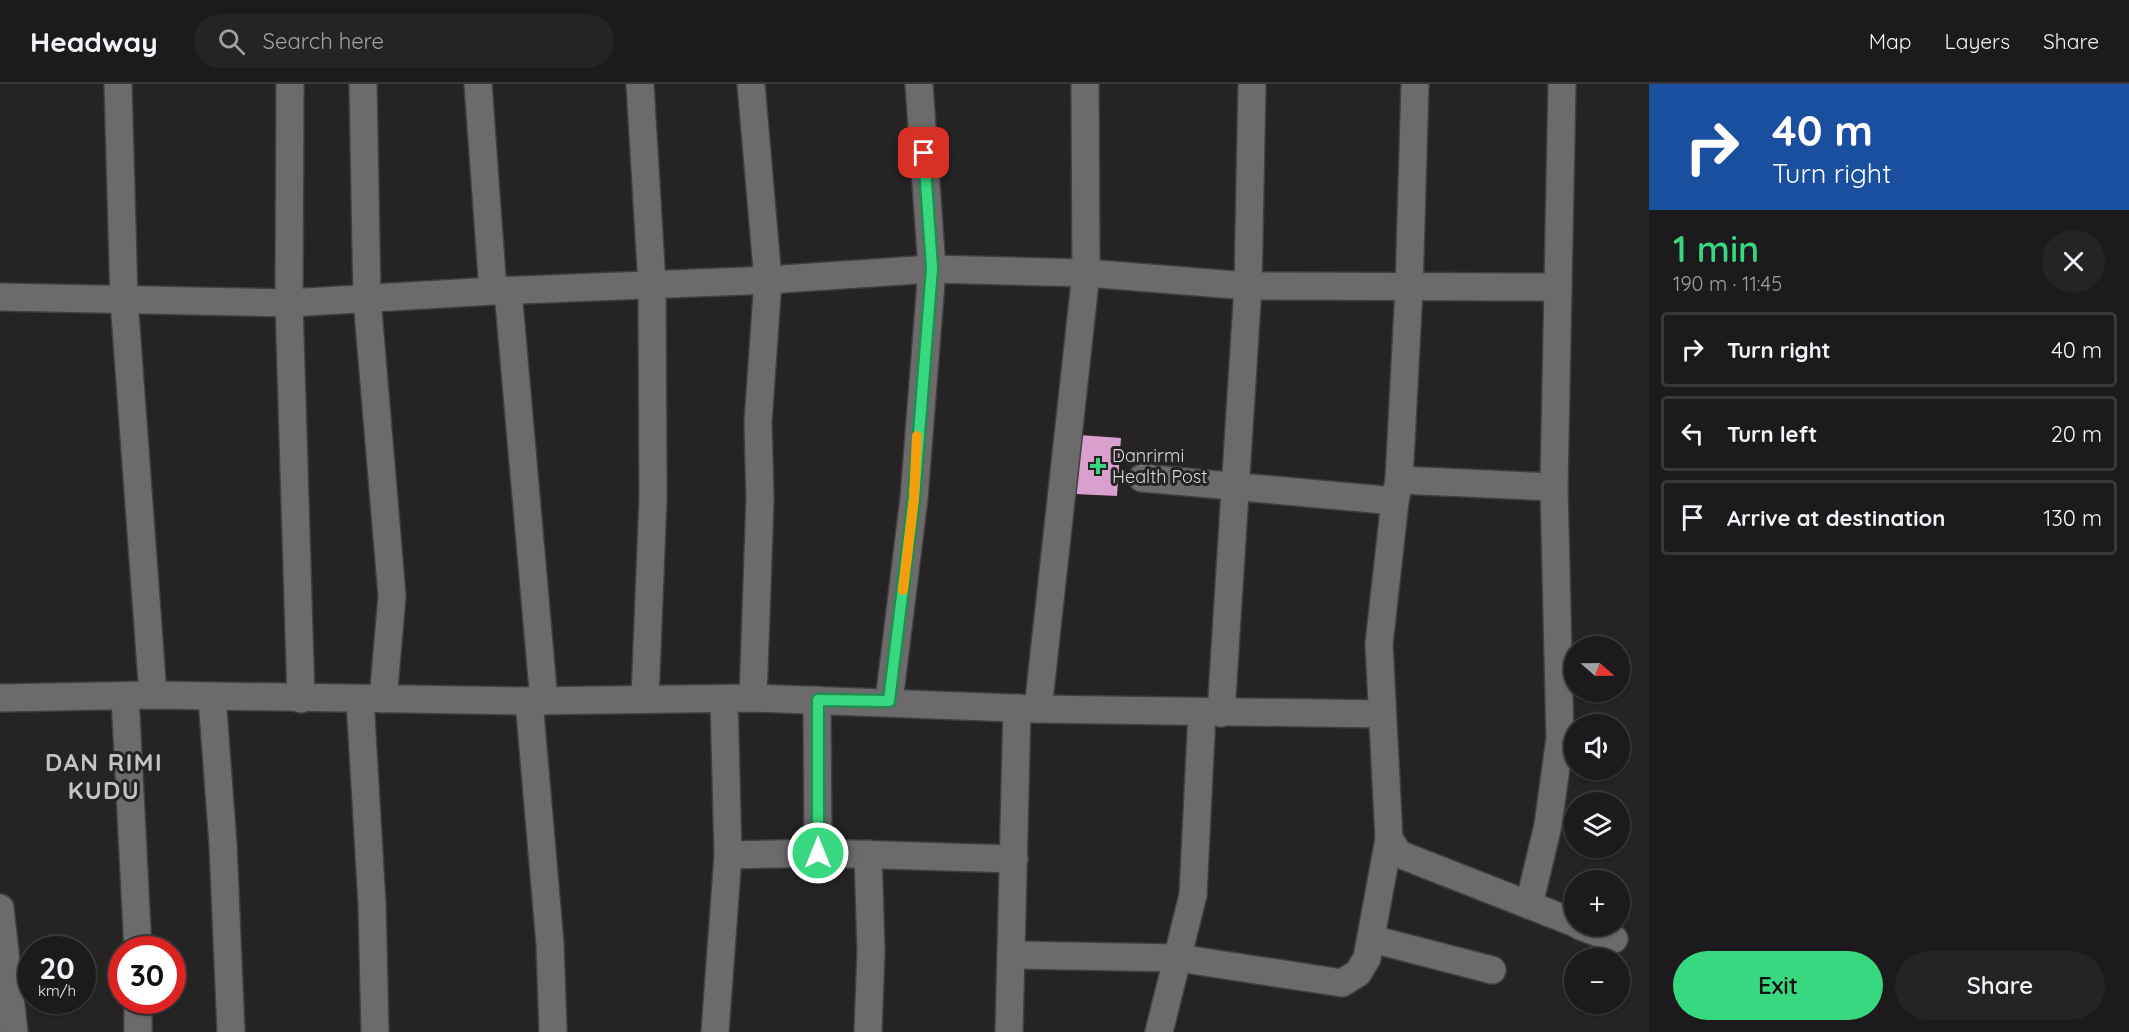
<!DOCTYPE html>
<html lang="en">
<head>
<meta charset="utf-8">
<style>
  body { margin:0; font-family:Quicksand,sans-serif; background:#252325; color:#f1f3f6; height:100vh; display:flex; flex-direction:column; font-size:22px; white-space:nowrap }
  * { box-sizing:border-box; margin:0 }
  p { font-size:20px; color:#a0a1a3 }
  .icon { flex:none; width:33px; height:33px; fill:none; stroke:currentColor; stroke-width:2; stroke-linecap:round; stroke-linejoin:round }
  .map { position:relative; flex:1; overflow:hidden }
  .drawer { display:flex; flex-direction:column; background:#1c1a1c; width:480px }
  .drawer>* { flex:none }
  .hud { background:#1a4fa0; color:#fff; overflow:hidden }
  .needle { width:39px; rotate:110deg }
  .buttons { position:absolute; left:1564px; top:552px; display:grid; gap:12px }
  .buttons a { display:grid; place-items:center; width:66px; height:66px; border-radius:50%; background:#1c1a1c; box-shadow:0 2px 4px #0004,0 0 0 2px #3a383b; font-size:30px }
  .speed { position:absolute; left:18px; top:852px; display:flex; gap:12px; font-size:30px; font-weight:700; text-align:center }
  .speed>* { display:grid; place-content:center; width:78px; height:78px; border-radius:50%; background:#1c1a1c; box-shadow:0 2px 4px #0004,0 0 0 2px #3a383b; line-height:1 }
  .speed small { font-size:15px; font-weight:400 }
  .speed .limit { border:9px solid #d22; background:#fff; color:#111 }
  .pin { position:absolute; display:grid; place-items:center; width:51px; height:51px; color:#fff; margin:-26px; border-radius:12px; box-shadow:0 3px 9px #0006 }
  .me { position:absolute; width:66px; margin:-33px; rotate:0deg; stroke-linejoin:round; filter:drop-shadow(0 0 4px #0008) }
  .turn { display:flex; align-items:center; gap:21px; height:126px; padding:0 24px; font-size:27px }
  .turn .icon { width:78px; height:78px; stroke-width:2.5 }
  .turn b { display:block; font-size:42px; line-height:51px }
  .round { display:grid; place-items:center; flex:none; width:63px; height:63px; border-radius:32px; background:#252325 }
  .headline { display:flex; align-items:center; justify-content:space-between; height:102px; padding:0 24px }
  h1 { font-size:36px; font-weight:600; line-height:45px; color:#38d880 }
  .button { display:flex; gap:12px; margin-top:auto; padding:12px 24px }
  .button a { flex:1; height:69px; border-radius:36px; background:#38d880; color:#111; font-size:24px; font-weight:600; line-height:69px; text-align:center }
  .button a+a { background:#252325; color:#f1f3f6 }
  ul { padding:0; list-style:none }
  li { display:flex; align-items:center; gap:18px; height:75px; margin:0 12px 9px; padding:0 12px; border:3px solid #3a383b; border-radius:6px }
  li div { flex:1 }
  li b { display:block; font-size:22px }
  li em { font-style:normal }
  header { display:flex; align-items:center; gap:36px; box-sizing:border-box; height:84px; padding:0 30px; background:#1c1a1c; border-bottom:2px solid #3a383b }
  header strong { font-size:28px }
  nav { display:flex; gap:33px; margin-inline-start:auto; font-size:21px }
  .search { width:420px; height:54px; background:#252325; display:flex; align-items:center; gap:15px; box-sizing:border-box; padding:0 21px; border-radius:33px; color:#a0a1a3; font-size:22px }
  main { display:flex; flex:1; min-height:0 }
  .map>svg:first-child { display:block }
</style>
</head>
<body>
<header>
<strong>Headway</strong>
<div class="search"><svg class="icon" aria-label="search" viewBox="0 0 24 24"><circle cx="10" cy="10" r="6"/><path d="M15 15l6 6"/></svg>Search here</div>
<nav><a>Map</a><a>Layers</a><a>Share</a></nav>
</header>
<main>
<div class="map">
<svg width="1649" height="948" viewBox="0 0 1649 948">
  <rect width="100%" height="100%" fill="#262325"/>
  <path fill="#d9a0cd" d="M1079,351L1121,354L1117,412L1075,410Z"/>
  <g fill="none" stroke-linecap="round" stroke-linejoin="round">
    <defs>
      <g id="minor">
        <path d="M118,0L124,216L153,611"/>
        <path d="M290,0L289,219L301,615"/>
        <path d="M363,0L367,215L392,512L383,615"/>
        <path d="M478,0L493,207"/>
        <path d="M640,0L652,201L653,414L645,615"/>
        <path d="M751,0L768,196L758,338L760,415L753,614"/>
        <path d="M508,207L544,617"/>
        <path d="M0,213L289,219L493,207L768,196L932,185L1086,189L1248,202L1558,203"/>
        <path d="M1142,394L1395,417L1399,396L1409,205L1415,0"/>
        <path d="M1399,396L1554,403"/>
        <path d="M1395,417L1379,560L1389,755L1399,770L1575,839"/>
        <path d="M125,612L138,866"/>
        <path d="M212,613L223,761L231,948"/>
        <path d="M0,614L153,611L529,617L753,614L1038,625L1382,630"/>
        <path d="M360,615L372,820L375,948"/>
        <path d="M817,616L818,769"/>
        <path d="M529,617L550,860L553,948"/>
        <path d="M889,617L914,414L932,185L919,0"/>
        <path d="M1038,625L1086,189L1085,0"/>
        <path d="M1221,629L1248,202L1252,0"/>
        <path d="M868,770L871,867L868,948"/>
        <path d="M728,771L818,769L1014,775"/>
        <path d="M1529,821L1548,741L1560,654L1554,403L1562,0"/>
        <path d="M0,824L14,948"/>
        <path d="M1580,842L1614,855"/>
        <path d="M1372,855L1492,886"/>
        <path d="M1011,871L1178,874L1342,899L1358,889L1367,874L1389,755"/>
        <path d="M138,948V916"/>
        <path d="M715,948L728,771L724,615"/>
        <path d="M1009,948L1017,624"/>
        <path d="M1159,948L1193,811L1202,629"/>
      </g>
    </defs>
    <use href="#minor" stroke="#403e3f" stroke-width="30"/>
    <use href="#minor" stroke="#6d6a6c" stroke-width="27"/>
  </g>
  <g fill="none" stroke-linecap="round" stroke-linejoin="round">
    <defs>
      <path id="route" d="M818,769V616L889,617L914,414L932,184L924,69"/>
    </defs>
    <use href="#route" stroke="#248c53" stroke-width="15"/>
    <use href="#route" stroke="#38d880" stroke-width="10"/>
    <path stroke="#f59e0b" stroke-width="10" d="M903,506L914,414L917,352"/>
  </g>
  <path fill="#38d880" stroke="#262325" stroke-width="2" d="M1095 373h6v6h6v6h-6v6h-6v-6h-6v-6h6z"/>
  <g text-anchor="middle" stroke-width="6" stroke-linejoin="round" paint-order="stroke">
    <g font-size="18" fill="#dad8da" stroke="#262325" text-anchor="start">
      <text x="1112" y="378">Danrirmi<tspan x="1112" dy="21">Health Post</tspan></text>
    </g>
    <g font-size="24" font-weight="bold" letter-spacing="1.5" fill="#c5c2c4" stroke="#262325">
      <text x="104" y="687">DAN RIMI<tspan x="104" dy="28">KUDU</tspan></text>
    </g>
  </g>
</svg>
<div class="buttons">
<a><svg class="needle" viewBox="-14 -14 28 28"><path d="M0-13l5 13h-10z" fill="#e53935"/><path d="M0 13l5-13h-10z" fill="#a0a1a3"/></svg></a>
<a><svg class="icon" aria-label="sound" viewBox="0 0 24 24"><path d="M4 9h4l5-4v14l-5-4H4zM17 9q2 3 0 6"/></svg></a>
<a><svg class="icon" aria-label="layers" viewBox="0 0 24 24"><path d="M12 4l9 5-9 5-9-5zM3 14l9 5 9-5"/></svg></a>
<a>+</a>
<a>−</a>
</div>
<div class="speed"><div>20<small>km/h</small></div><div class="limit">30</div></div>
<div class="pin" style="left:924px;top:69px;background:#d93025"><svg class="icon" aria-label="arrive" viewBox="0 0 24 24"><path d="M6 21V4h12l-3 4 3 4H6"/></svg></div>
<svg class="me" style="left:818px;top:769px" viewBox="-20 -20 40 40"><circle r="17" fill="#38d880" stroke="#fff" stroke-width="3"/><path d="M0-11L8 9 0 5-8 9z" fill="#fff"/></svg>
</div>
<section class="drawer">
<div class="hud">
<div class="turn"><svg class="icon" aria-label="right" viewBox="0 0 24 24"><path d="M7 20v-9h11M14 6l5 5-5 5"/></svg><div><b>40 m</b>Turn right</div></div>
</div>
<div class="headline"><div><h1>1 min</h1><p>190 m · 11:45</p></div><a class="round"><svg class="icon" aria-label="close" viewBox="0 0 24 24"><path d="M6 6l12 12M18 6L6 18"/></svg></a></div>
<ul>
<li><svg class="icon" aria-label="right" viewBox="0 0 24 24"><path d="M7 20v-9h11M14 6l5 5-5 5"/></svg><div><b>Turn right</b></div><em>40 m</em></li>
<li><svg class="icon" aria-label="left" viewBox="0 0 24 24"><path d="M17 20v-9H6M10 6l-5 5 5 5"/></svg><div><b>Turn left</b></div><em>20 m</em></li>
<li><svg class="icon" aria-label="arrive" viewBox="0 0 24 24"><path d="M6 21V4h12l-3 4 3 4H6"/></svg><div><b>Arrive at destination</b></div><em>130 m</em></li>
</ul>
<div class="button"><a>Exit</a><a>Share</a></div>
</section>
</main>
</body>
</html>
